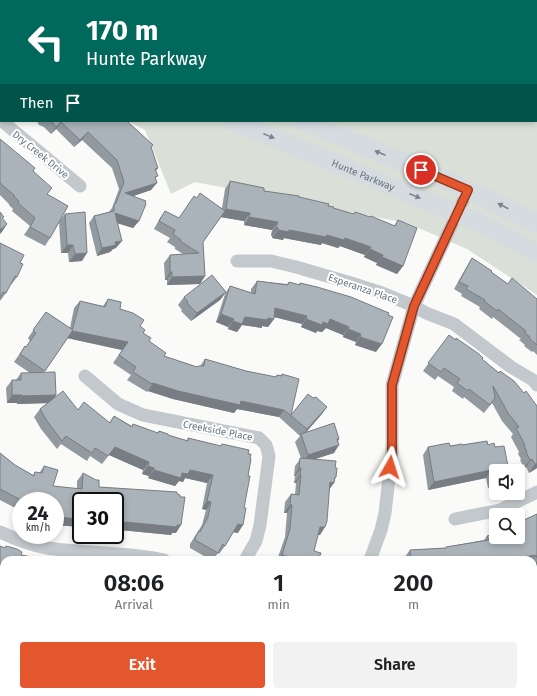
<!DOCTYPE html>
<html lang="en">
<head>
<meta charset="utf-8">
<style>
  body { margin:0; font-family:"Fira Sans",sans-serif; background:#f2f2f2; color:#202124; height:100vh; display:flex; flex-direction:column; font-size:15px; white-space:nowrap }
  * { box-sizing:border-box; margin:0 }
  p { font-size:13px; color:#757577 }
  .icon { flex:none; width:22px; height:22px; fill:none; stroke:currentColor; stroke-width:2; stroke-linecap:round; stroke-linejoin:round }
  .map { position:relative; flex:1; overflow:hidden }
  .details { position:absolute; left:0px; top:556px; width:537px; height:140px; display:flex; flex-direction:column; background:#fff; border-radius:12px 12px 0 0; box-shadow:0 2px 6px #0003 }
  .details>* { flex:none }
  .hud { position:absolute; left:0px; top:0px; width:537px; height:122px; box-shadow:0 2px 6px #0003; background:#00695c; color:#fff; overflow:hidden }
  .controls { position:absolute; left:489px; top:464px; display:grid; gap:8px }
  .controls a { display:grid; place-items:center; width:36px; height:36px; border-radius:4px; background:#fff; box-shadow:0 2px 6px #0003; font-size:20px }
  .speed { position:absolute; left:12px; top:492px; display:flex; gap:8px; font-size:20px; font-weight:700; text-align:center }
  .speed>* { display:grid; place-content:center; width:52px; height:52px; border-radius:50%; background:#fff; box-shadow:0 2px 6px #0003; line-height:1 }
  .speed small { font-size:10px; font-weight:400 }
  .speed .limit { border:2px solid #111; border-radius:6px; background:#fff; color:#111 }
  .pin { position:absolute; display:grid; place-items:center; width:34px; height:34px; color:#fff; margin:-17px; border:2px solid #fff; border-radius:50%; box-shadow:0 1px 4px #0007 }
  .me { position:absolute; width:44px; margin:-22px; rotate:6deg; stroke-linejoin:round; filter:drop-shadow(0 0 3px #0008) }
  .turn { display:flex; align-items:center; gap:14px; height:84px; padding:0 20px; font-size:18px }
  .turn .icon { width:52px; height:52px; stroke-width:2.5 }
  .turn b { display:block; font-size:28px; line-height:34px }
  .then { display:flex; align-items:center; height:38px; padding:0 20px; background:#0003; gap:8px; font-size:15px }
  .eta { display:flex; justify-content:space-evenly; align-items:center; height:68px; text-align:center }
  .eta b { font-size:24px; font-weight:600; line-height:28px }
  .cta { display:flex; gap:8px; margin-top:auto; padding:8px 20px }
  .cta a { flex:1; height:46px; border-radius:4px; background:#e4572e; color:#fff; font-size:16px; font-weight:600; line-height:46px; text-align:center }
  .cta a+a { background:#f2f2f2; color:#202124 }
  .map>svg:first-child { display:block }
</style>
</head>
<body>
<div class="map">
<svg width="537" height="696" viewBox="0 0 537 696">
  <rect width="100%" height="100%" fill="#fafaf8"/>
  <path fill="#dadfd7" d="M0,0H537V295L467,249L407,223L195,182L171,194L145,130L128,121H536V1H1V28Z"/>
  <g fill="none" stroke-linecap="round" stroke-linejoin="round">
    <g stroke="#bbc7cb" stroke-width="3.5">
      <path d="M363,0L364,1"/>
      <path d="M536,100H537"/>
    </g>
    <g stroke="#c3c8cc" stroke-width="13">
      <path d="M2,121L80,186"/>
      <path d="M237,261H271L296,267L351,283L382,293L414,306L426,313L454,324L511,367L533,380L537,385"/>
      <path d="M85,376L118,404L143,415L259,438L266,445L269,456L260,525L256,541L245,560"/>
      <path d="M455,519L500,510L537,492"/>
      <path d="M0,532C15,539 30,545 47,548C85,554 126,551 164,560"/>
      <path d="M370,560L381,530L385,513L392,452V385L414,306L468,190"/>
      <path d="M182,696L193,692"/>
    </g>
    <g stroke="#d6dbdf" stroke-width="19">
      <path d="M74,0L75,1"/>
      <path d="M111,0L112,1"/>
      <path id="s1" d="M233,121L483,224L537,253"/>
      <path d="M303,121C382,154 461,184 537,223"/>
    </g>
  </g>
  <g fill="#929a9f">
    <path d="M0,24L1,25V91L0,90Z"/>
    <path d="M37,121H127L151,148L158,168L156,171V179L151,190L133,196L139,221L133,228L118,223L116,248L113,249L110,252L97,256L89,223L94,216L109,212L112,208L119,189L112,168L82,140L74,147L56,129L51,134L44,127L39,125Z"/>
    <path d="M0,139L33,171L47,194L61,219L65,214L82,261L69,262L68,253H61L59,222L50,238L45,246L24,235L30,226L12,211L13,209L9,205V204L0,195Z"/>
    <path d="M230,181L264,191L299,197L353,214L355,212L394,226L398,220L403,266L397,274L376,265L377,263L364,257L365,255L340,246L338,248L322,243L321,245L289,239L284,238L283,240L272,238V236L271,235L272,230L244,225V221L221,217L203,242L205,276L200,284L167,285V280H165L164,263L170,255L183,254L175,249V247L167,242L170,238L154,229L160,218L165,211L179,218L197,198L222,208L225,189Z"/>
    <path d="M0,243L20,263L17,277L11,285L10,284L6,293L0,301Z"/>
    <path d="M472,258L508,284L537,299V355L533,351L532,352L524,346L525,345L519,340L521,339L493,317L492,319L479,309L480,307L461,296L462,294L454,289L467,266Z"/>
    <path d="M257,281L287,284L289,282L299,285L300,283L317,287L376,352L355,345L356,342L343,337V335L326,328L322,332L317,331L316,333L301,327L302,324L274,317V319L268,327L262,326V328L242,325L237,332L228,329V327L216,322L225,294L230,286L251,293V289Z"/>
    <path d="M226,292L220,300L191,321L181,311L182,310L178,305L184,297Z"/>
    <path d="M108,299L140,326L143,333L149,341L164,356L197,367L198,366H200L205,359L246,371L275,377L277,375H281L282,374L291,415L313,398L327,407L321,415L306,432L339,439L338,441L334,453L315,459L334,480L329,489L320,535H318L314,551L318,560H277L285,537L287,513H284L285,502L291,494L295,495L296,483H294L295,476H294L295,466L301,458L295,442L300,436L279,417L237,409L234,413L173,399L148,391L147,392L127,380L131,375L113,363L122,350L67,338L44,372L56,395L53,398L78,410L109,423L114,416L132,426L133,424L157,433L159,431L168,435L187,441L188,438L221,446L222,444L238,533L233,532L225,546L219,554L218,553L213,560H211L190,548V544L202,525L206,510L202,509L207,483L185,478L183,482L179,481L175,486L148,478L149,476L142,474L143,470L109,455L102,464L90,456L87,461L61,444L57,449L41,429L34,417L40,409L48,403L17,404V403H7L6,388L12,380H16L21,373H30L14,362L25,346L26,347L30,341L28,338L46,312L70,328L74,308L80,301L103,306Z"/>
    <path d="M449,335L499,373L537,468L529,473L526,467L524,468L520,460L521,459L518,454L519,452L511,437L513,434L502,421L492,403L484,413L464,397L463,399L452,391L454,387L438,376L435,380L423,371Z"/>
    <path d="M487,441L496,486L488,488L486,478L428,490L423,455L428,447L462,445Z"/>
    <path d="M0,453L15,465L33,475L35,472H40L44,466L53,486L77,489V481L83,473L99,487L177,494L176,533H172L171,535L120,530L119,532H115V501H81V527L55,525V501H21V511L0,500Z"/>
    <path d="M537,514V566L533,568V560H405L404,558L410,550L445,548L446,547L484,540L487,536L496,537L522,521Z"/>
    <path d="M0,546L4,548L6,546L4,560V593L0,591Z"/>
  </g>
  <g fill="#777d82">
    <path d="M61,122L56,129L51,134L56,127Z"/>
    <path d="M88,132L82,140L74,147L80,140Z"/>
    <path d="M157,183L151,190L119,201L125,193Z"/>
    <path d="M226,209L250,213L244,221L220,217Z"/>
    <path d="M115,213L139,221L133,228L110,221Z"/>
    <path d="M249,217L278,222L272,230L244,225Z"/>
    <path d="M7,224L2,232L0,234V230Z"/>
    <path d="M276,227L278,228L272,236L271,235Z"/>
    <path d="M278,230H289L327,235L345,238L371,247L365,255L340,246L338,248L322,243L321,245L289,239L284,238L283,240L272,238Z"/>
    <path d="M122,241L116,248L113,249L110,252L97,256L102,248L115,242Z"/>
    <path d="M67,245H73L68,253H61Z"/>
    <path d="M370,249L383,255L377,263L364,257Z"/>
    <path d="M87,253L82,261L69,262L75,254Z"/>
    <path d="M382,257L403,266L397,274L376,265Z"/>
    <path d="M170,272H172L167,280H165Z"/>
    <path d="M205,276L200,284L167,285L172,277Z"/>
    <path d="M226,292L220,300L191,321L197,313Z"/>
    <path d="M275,308L307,316L302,324L270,316Z"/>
    <path d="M221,314L234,319L228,327L216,322Z"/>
    <path d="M245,317L268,318L274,319L268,327L262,326V328L242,325L237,332L228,329L233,321Z"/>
    <path d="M306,319L323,322L330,319L349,327L343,335L326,328L322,332L317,331L316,333L301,327Z"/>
    <path d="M348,329L361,334L356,342L343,337Z"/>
    <path d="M72,331L128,342L122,350L67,338Z"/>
    <path d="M360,337L382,344L376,352L355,345Z"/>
    <path d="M153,383L241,401L284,410L279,417L237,409L234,413L173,399L148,391Z"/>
    <path d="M12,395H22L17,403H7Z"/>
    <path d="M56,395L51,403L17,404L22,396Z"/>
    <path d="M327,407L321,415L302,437L307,429Z"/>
    <path d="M337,439H339L334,447L339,445L334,453L303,463L308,455Z"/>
    <path d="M115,447L149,462L143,470L109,455L102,464Z"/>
    <path d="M532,459L526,467L524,468L530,460Z"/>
    <path d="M537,463V468L529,473L535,464Z"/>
    <path d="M148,466L154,468L149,476L142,474Z"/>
    <path d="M299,468H301L295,476H294Z"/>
    <path d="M154,470L182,473L190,470L213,475L207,483L185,478L183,482L179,481L175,486L148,478Z"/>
    <path d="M491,470L486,478L428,490L434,482Z"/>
    <path d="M300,475H301L296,483H294Z"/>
    <path d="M335,477H336L333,482L334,483L329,490L330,482Z"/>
    <path d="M496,479V486L488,488L493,480Z"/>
    <path d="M207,501L211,502L206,510L202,509Z"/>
    <path d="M290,505H292L287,513H284Z"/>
    <path d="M55,517L81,519V527L55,525Z"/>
    <path d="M125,522L177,525H181L176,533H172L171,535L120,530L119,532H115V524Z"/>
    <path d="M238,524L243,525L238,533L232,532Z"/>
    <path d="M320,527H325L320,535H315Z"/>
    <path d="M282,555L299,560H279Z"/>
    <path d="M533,555L529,560H518Z"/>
    <path d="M536,555L532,560H531L534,556Z"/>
    <path d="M537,561V566L533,568V567Z"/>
    <path d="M0,577L4,578V580L0,585Z"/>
    <path d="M4,583V593L0,591V588Z"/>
    <path d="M0,675L4,676V685L0,684Z"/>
    <path d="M39,692H87L63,694Z"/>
  </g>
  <g fill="#aab3b9" stroke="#777d82">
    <path d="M0,24L1,25V78L0,77Z"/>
    <path d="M51,121H127L153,145L151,147L158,168L155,169L158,176L155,177L157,183L125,193L146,201L145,203L146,204L139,221L115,213L122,241L115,242L116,245L102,248L94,216L114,211V204L116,203L124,182L117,160L88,132L80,140L61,122L56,127Z"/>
    <path d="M0,139L35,168L33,171L52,188L47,194L68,206L50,238L30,227L35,218L18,203L19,201L14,197L15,196L0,183Z"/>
    <path d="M230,181L264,188V191L299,196V197L329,204L328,206L334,207L333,208L354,214L355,212L370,217L371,216L395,226L398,220L417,228L403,266L382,257L383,255L370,249L371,247L345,238L344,240L327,235L326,237L295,231L289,230V232L278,230V228L276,227L278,222L249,217L250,213L226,209Z"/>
    <path d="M200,193L225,211L203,242L205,276L172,277V272H170V255L199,253L180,241L181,240L173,234L175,230L159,221L165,211L179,218L194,196L197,198Z"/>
    <path d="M0,212L4,217L2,218L7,224L0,230Z"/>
    <path d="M85,212L87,253L75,254L73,245H67L65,214Z"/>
    <path d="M0,243L24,255L20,263L23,264L17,277L15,276L6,293L3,292L0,298Z"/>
    <path d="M472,258L492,271L491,272L508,284L512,278L537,299V345L529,338L530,337L525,333L526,331L498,309L497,311L484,301L485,300L466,289L468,286L459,282Z"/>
    <path d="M212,275L226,292L197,313L187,303L188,302L184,297Z"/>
    <path d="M257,281L288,285L289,282L300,285V283L317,287L351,297L389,313L388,315L393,317L382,344L360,337L361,334L348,329L349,327L330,319L328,324L323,322L322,325L306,319L307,316L275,308L274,319L268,318L267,320L245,317L242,324L233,321L234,319L221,314L230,286L255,294Z"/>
    <path d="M108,299L121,302L120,309L133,313L144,320L140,326L145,330L143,333L151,338L149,341L166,353L164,356L197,367L198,366H204L205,359L246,371L276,377L277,375L282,376V374L299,379L291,415L308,394L313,398L316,397L327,407L307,429L284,410L241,401L240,405L178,391L153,383L152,384L133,372L136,367L119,355L128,342L72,331L80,301L105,307Z"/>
    <path d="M46,312L73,330L45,371L20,354L25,346L26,347L36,333L33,330Z"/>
    <path d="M449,335L456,340V338L479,354L483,358L482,359L499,373L500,371L514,381L524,393L526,391L537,406V463L535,464L532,459L530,460L526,452H527L524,446L525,445L516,428L519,427L508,413L493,386L495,398L490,405L469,389L468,391L457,383L460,379L444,368L441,372L428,363Z"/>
    <path d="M55,372L56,395L22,396V395H12V380H21V373Z"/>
    <path d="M63,391L78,410L84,402L110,423L114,416L132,427L133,424L158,433L159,431L168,434V435L188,441V438L221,446L222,444L249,450L248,454H251L250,459H251L248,476H250L244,508H246L243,525L238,524L225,546L223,544L218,553L195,540L196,536L199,531L200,532L208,517L211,502L207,501L213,475L190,470L188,474L182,473L181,478L154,470V468L148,466L149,462L115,447L108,456L95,448L92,453L66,436L62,441L47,421L40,409Z"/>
    <path d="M334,423L339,439H337L339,445L308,455L301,434Z"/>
    <path d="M487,441L488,445L494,443L495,447L504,446L509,471H496V479L493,480L491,470L434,482L428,447L449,443L450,446L462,444V445Z"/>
    <path d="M0,453L15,465L34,476L35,472L42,473L44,466L58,470L53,486L82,489L83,473L96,480H99V487L177,492V494L180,495V497H185L181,525H177V527L125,522L124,524H115V501H81V519L55,517V501H23L0,489Z"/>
    <path d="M300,458L336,461L335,468H337L336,477H335L334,483L330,482L327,521L325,527H320L314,551L321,553L318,560H299L282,555L290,529L292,505H290L291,494L299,495L301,475H300L301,468H299Z"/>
    <path d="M537,514V558L536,555L534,556L533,555L518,560H411L410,550L446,548V547L489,540L487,536L496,533V537H518V521L521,520L522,521Z"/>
    <path d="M0,546L5,548L6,546L17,549L22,552L21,555L48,560H4V578L0,577Z"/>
    <path d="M0,639L4,640V676L0,675Z"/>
  </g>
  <defs><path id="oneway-solid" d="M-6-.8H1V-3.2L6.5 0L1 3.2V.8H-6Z"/></defs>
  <g fill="#768591">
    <use href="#oneway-solid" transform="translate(269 136) rotate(22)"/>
    <use href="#oneway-solid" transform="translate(380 153) rotate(-157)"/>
    <use href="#oneway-solid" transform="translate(415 196) rotate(22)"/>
    <use href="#oneway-solid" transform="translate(503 206) rotate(-153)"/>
  </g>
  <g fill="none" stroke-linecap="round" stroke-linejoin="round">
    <defs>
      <path id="route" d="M390,467L392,452V385L414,306L468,190L421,170"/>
    </defs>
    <use href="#route" stroke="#94391e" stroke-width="10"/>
    <use href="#route" stroke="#e4572e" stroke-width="7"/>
  </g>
  <g text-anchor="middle" stroke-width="4" stroke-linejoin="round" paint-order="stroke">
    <g font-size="10" fill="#657683" stroke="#fff">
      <text transform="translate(41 154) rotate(39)" y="4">Dry Creek Drive</text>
      <text dy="4" stroke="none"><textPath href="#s1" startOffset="141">Hunte Parkway</textPath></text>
      <text transform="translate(363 288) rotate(19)" y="4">Esperanza Place</text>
      <text transform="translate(218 430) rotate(11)" y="4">Creekside Place</text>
    </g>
  </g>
</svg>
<div class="controls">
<a><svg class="icon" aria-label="sound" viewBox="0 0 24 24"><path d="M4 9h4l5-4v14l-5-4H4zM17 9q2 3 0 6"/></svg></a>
<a><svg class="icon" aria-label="search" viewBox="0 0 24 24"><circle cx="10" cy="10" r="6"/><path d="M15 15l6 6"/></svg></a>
</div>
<div class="speed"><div>24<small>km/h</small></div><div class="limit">30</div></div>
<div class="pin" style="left:421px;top:170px;background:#d93025"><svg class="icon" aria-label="arrive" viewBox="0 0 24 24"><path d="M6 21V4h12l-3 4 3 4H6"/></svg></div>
<svg class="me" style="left:390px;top:467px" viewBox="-20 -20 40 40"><path d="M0-17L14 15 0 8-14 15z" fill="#e4572e" stroke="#fff" stroke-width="4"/></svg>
<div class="hud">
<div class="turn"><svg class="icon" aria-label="left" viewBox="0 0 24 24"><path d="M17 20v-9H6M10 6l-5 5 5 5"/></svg><div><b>170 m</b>Hunte Parkway</div></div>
<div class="then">Then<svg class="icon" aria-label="arrive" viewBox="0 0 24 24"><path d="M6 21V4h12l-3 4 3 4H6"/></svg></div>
</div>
<section class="details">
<div class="eta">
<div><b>08:06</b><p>Arrival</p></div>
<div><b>1</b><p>min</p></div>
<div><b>200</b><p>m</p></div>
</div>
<div class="cta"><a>Exit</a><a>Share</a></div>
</section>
</div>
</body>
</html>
